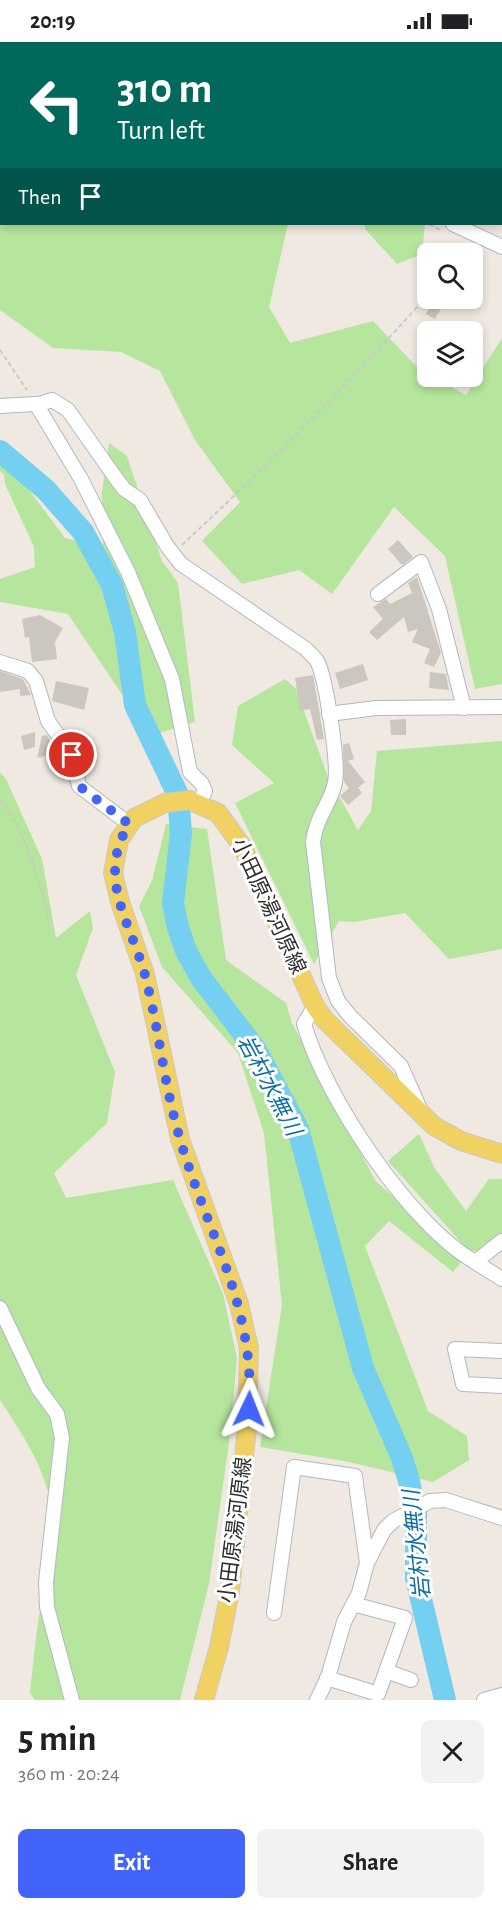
<!DOCTYPE html>
<html lang="en">
<head>
<meta charset="utf-8">
<style>
  body { margin:0; font-family:"Alegreya Sans","Noto Sans JP",sans-serif; background:#f2f2f2; color:#202124; height:100vh; display:flex; flex-direction:column; font-size:22px; white-space:nowrap }
  * { box-sizing:border-box; margin:0 }
  p { font-size:20px; color:#757577 }
  .icon { flex:none; width:33px; height:33px; fill:none; stroke:currentColor; stroke-width:2; stroke-linecap:round; stroke-linejoin:round }
  .map { position:relative; height:1658px; overflow:hidden }
  .details { display:flex; flex-direction:column; background:#fff; flex:1 }
  .details>* { flex:none }
  .hud { position:absolute; left:0px; top:0px; width:502px; height:183px; box-shadow:0 3px 9px #0003; background:#00695c; color:#fff; overflow:hidden }
  .buttons { position:absolute; left:417px; top:201px; display:grid; gap:12px }
  .buttons a { display:grid; place-items:center; width:66px; height:66px; border-radius:9px; background:#fff; box-shadow:0 3px 9px #0003; font-size:30px }
  .pin { position:absolute; display:grid; place-items:center; width:51px; height:51px; color:#fff; margin:-26px; border:3px solid #fff; border-radius:50%; box-shadow:0 2px 6px #0007 }
  .me { position:absolute; width:66px; margin:-33px; rotate:2deg; stroke-linejoin:round; filter:drop-shadow(0 0 4px #0008) }
  .turn { display:flex; align-items:center; gap:21px; height:126px; padding:0 18px; font-size:27px }
  .turn .icon { width:78px; height:78px; stroke-width:2.5 }
  .turn b { display:block; font-size:42px; line-height:51px }
  .then { display:flex; align-items:center; height:57px; padding:0 18px; background:#0003; gap:12px; font-size:22px }
  .round { display:grid; place-items:center; flex:none; width:63px; height:63px; border-radius:9px; background:#f2f2f2 }
  .summary { display:flex; align-items:center; justify-content:space-between; height:102px; padding:0 18px }
  h1 { font-size:36px; font-weight:600; line-height:45px }
  .button { display:flex; gap:12px; margin-top:auto; padding:12px 18px }
  .button a { flex:1; height:69px; border-radius:9px; background:#4264fb; color:#fff; font-size:24px; font-weight:600; line-height:69px; text-align:center }
  .button a+a { background:#f2f2f2; color:#202124 }
  .status { display:flex; justify-content:space-between; align-items:center; height:42px; padding:0 30px; background:#fff; direction:ltr }
  .status svg { height:16px; fill:currentColor }
  .map>svg:first-child { display:block }
</style>
</head>
<body>
<div class="status"><b>20:19</b><svg viewBox="0 0 49 12"><path d="M0 12V9h3v3zM5 12V6h3v6zM10 12V3h3v9zM15 12V0h3v12zM26 1h20v11H26zM47 4h2v5h-2z"/></svg></div>
<div class="map">
<svg width="502" height="1658" viewBox="0 0 502 1658">
  <rect width="100%" height="100%" fill="#efe9e1"/>
  <g fill="#b6e59e">
    <path d="M0,0H287L2,2V182H288L269,265L290,301L373,279L417,325L427,331L428,334L434,335L466,353L502,296V642L475,647L445,514L394,465L332,552L299,528L242,542L202,499L240,460L195,398L160,329L121,310L53,306L0,268Z"/>
    <path d="M365,182H425L422,212L397,222L365,187Z"/>
    <path d="M109,401L127,414L162,519L178,541L195,680L150,694L68,572L0,560V537L35,525L34,505L5,442L4,432L0,429V420L20,436L65,496L103,505L102,450Z"/>
    <path d="M285,637L296,647L328,735L358,788L371,769L377,709L502,699V907L449,917L405,871L354,880L339,879L314,922L235,761L274,741L232,703L238,664Z"/>
    <path d="M0,730L6,737L42,817L56,896L90,869L93,886L76,933L115,1030L107,1081L54,1131L66,1156L173,1138L223,1252L237,1316L229,1400L209,1542L180,1658H35L30,1651C33,1625 35,1599 39,1574C46,1532 59,1488 47,1447C38,1414 18,1386 0,1358Z"/>
    <path d="M166,782L207,787L226,918L286,961L292,981L375,1138L462,1219L453,1230L389,1179L365,1204L428,1369L467,1394L469,1418L433,1440L349,1420L260,1405L282,1263L264,1091L238,1011L162,925L139,864L152,839Z"/>
    <path d="M419,1092L434,1125L466,1169L489,1137H502V1207L469,1209L388,1119Z"/>
  </g>
  <g fill="none" stroke-linecap="round" stroke-linejoin="round">
    <path stroke="#75cff0" stroke-width="22" d="M0,409L46,448L83,490L112,543L125,590L135,663L178,753L181,791L173,861L178,886L187,911L201,936L256,1008L298,1087L363,1326L402,1416L409,1439L416,1471V1536L445,1658"/>
  </g>
  <g fill="#cbc7bf">
    <path d="M434,258L443,263L435,277L426,272Z"/>
    <path d="M398,498L413,515L402,523L388,507Z"/>
    <path d="M417,535L441,611L434,625L424,621L430,607L412,600L418,587L408,590L404,575L377,598L369,590L383,577L373,565L386,557L390,562L412,551L408,541Z"/>
    <path d="M40,573L63,586L55,600L57,617L32,620L29,595L25,596L22,577Z"/>
    <path d="M363,622L368,638L340,647L335,631Z"/>
    <path d="M0,629L23,637L31,653L20,654V647L0,650Z"/>
    <path d="M430,630L446,632L449,648L429,646Z"/>
    <path d="M313,633L324,697L317,698L310,667L300,669L295,636Z"/>
    <path d="M56,639L89,646L84,668L52,659Z"/>
    <path d="M406,677V693H391L390,678Z"/>
    <path d="M35,690V705L24,708L21,694Z"/>
    <path d="M47,693L55,711L37,716L42,694Z"/>
    <path d="M349,701L354,717L348,719L365,740L358,746L362,751L348,763L340,754L349,746L344,740L343,703Z"/>
  </g>
  <g fill="none" stroke-linecap="round" stroke-linejoin="round">
    <defs>
      <g id="minor">
        <path d="M364,0L365,2"/>
        <path d="M453,182L502,205"/>
        <path d="M36,363L52,358L68,368L115,435L124,447L140,458L167,504L181,522L306,607C310,612 316,616 318,621C326,638 339,722 335,740C332,760 316,774 313,800L329,936L338,959L350,974L401,1024L420,1067"/>
        <path d="M0,364L36,362L81,437L128,530L172,637L190,730L202,742L205,749L199,761"/>
        <path d="M378,552L421,520L439,567L464,666"/>
        <path d="M0,620L28,629L36,639L48,679L72,713L79,744L129,782"/>
        <path d="M329,672L376,666L502,665"/>
        <path d="M315,964L304,982C325,1055 409,1182 475,1220"/>
        <path d="M502,1199L475,1220L502,1237"/>
        <path d="M0,1266L38,1346L57,1372L62,1396L46,1540L47,1565L72,1658"/>
        <path d="M502,1309L455,1307L463,1342L502,1344"/>
        <path d="M274,1571L294,1425L355,1434L367,1521"/>
        <path d="M386,1629L411,1638"/>
        <path d="M327,1636L378,1652L405,1576L353,1562"/>
        <path d="M317,1658L328,1635L344,1580L359,1551L367,1521L384,1488L393,1479L430,1459L446,1458L502,1476"/>
        <path d="M484,1658L502,1653"/>
      </g>
      <path id="major" d="M204,1658L219,1605L230,1549L247,1386L249,1306L239,1262L180,1097L145,932L120,860L113,831L119,798L134,776L165,761L189,758L218,771L242,804L315,964L325,978L434,1084L461,1099L502,1112"/>
    </defs>
    <use href="#minor" stroke="#b4b7c1" stroke-width="16"/>
    <use href="#major" stroke="#c9c9c9" stroke-width="20"/>
    <g stroke="#c9c9c9" stroke-width="2" stroke-dasharray="4.5 3" stroke-linecap="butt">
      <path d="M429,182L442,189"/>
      <path d="M462,212L464,203"/>
      <path d="M0,308L27,348"/>
      <path d="M182,503C267,424 349,341 428,253"/>
      <path d="M0,758C23,781 45,852 49,885"/>
    </g>
    <use href="#minor" stroke="#fff" stroke-width="14"/>
    <use href="#major" stroke="#f2d163" stroke-width="18"/>
  </g>
  <g fill="none" stroke-linecap="round" stroke-linejoin="round">
    <path stroke="#4264fb" stroke-width="10" stroke-dasharray="0 18" d="M72,713L79,744L129,782C96,836 130,879 145,933C159,987 164,1043 180,1097C207,1191 256,1265 249,1367"/>
  </g>
  <g text-anchor="middle" stroke-width="6" stroke-linejoin="round" paint-order="stroke">
    <g font-size="21" fill="#2e2e2e" stroke="#fff">
      <text transform="translate(269 864) rotate(65)" y="7">小田原湯河原線</text>
      <text transform="translate(235 1488) rotate(-83)" y="7">小田原湯河原線</text>
    </g>
    <g font-size="22" font-style="italic" fill="#0d6fa3" stroke="#fff">
      <text transform="translate(270 1043) rotate(62)" y="8">岩村水無川</text>
      <text transform="translate(416 1503) rotate(-96)" y="8">岩村水無川</text>
    </g>
  </g>
</svg>
<div class="buttons">
<a><svg class="icon" aria-label="search" viewBox="0 0 24 24"><circle cx="10" cy="10" r="6"/><path d="M15 15l6 6"/></svg></a>
<a><svg class="icon" aria-label="layers" viewBox="0 0 24 24"><path d="M12 4l9 5-9 5-9-5zM3 14l9 5 9-5"/></svg></a>
</div>
<div class="pin" style="left:72px;top:713px;background:#d93025"><svg class="icon" aria-label="arrive" viewBox="0 0 24 24"><path d="M6 21V4h12l-3 4 3 4H6"/></svg></div>
<svg class="me" style="left:249px;top:1367px" viewBox="-20 -20 40 40"><path d="M0-17L14 15 0 8-14 15z" fill="#4264fb" stroke="#fff" stroke-width="4"/></svg>
<div class="hud">
<div class="turn"><svg class="icon" aria-label="left" viewBox="0 0 24 24"><path d="M17 20v-9H6M10 6l-5 5 5 5"/></svg><div><b>310 m</b>Turn left</div></div>
<div class="then">Then<svg class="icon" aria-label="arrive" viewBox="0 0 24 24"><path d="M6 21V4h12l-3 4 3 4H6"/></svg></div>
</div>
</div>
<section class="details">
<div class="summary"><div><h1>5 min</h1><p>360 m · 20:24</p></div><a class="round"><svg class="icon" aria-label="close" viewBox="0 0 24 24"><path d="M6 6l12 12M18 6L6 18"/></svg></a></div>
<div class="button"><a>Exit</a><a>Share</a></div>
</section>
</body>
</html>
